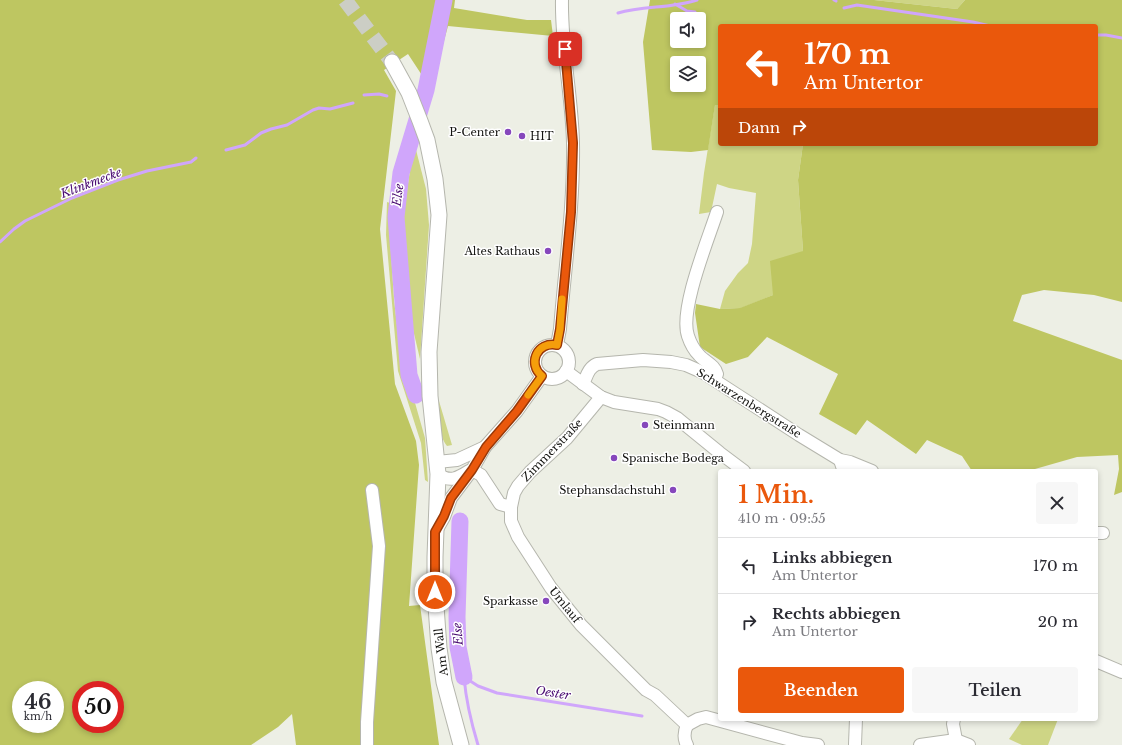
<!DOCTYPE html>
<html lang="de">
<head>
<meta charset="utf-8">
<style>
  body { margin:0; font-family:"Libre Baskerville",serif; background:#f7f7f7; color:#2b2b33; height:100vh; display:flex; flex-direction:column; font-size:15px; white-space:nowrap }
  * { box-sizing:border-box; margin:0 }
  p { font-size:13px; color:#7c7c81 }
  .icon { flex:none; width:22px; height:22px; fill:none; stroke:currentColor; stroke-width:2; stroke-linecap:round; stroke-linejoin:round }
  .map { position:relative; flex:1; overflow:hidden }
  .side { position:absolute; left:718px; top:469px; width:380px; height:252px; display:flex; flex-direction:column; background:#fff; border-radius:4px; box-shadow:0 2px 6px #0003 }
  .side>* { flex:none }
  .top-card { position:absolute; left:718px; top:24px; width:380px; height:122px; border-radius:4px; box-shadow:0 2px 6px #0003; background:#ea580c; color:#fff; overflow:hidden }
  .controls { position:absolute; left:670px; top:12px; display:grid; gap:8px }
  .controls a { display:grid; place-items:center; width:36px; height:36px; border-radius:4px; background:#fff; box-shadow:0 2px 6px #0003; font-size:20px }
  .speed { position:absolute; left:12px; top:681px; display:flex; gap:8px; font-size:20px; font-weight:700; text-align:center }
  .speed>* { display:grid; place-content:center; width:52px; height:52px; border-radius:50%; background:#fff; box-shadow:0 2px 6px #0003; line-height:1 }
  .speed small { font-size:10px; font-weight:400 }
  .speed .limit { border:6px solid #d22; background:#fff; color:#111 }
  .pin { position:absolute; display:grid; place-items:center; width:34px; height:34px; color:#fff; margin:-17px; border-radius:8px; box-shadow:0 2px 6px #0006 }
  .me { position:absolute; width:44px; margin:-22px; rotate:0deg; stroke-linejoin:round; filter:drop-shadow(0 0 3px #0008) }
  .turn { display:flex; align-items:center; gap:14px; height:84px; padding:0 20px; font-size:18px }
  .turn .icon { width:52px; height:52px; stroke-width:2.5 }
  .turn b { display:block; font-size:28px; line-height:34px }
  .then { display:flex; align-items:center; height:38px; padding:0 20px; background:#0003; gap:8px; font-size:15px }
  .round { display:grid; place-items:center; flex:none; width:42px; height:42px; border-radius:4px; background:#f7f7f7 }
  .summary { display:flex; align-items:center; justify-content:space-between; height:68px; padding:0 20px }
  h1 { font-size:24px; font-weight:600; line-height:30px; color:#ea580c }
  .cta { display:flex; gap:8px; margin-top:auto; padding:8px 20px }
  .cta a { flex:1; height:46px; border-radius:4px; background:#ea580c; color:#fff; font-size:16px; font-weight:600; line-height:46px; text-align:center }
  .cta a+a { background:#f7f7f7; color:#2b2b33 }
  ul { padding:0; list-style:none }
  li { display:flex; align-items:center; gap:12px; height:56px; padding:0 20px; border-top:1px solid #e1e1e2 }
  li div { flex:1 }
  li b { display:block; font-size:15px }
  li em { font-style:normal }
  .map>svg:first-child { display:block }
</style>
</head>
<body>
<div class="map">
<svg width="1122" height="745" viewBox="0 0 1122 745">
  <rect width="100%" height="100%" fill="#edefe5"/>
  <g fill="#ced585">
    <path d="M874,0H965L957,9Z"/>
    <path d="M715,104L720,105V144H803L798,180L803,251L773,295L741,308L720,309L725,291L738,273L748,263L752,244L756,193L729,188L717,184L711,212L699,214L704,173Z"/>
    <path d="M414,142L426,189L429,225L420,359L407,304L402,226Z"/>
    <path d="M387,202L390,203L389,220L394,300L400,350L425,438L428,482L425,480L421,443L398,371L386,235Z"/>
    <path d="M439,401L452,445L447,446C438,435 440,414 439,401Z"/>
    <path d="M1023,719H1058L1048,745H1022L1009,739Z"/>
  </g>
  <g fill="#bec661" fill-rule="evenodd">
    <path d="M0,0H455L454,8L527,20H551L553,36L448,26L431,89L408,54L384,70L396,91L380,229L395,384L416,441L419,465L409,606L420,605L439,745H296L292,714L278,727L251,745H0ZM21,690H55V724H21ZM81,690H115V724H81Z"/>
    <path d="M650,0H874L957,9L965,0H1122V302L1094,295L1044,290L1022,295L1013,321L1122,360V492L1114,495L1119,469L1118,455L1077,457L1028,471H972L962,456L927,440L916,454L867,420L856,435L819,414L838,374L767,337L748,357L726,364L700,347L695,313L696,304L720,309L740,308L773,295L770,261L803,251L798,180L803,144H1096V26H720V105H715L708,150L691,152L652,150L643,42ZM677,19H699V41H677ZM677,63H699V85H677Z"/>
  </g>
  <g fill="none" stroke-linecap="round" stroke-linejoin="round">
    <g stroke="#d0a6fb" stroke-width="3">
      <path d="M834,0L836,1"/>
      <path d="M675,4L687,11L695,12"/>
      <path d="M844,8L857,5L973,22L990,26"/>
      <path d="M618,13C643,6 674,8 697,0"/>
      <path d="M1096,35H1106L1122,38"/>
      <path d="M364,95L379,94L387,96"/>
      <path d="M226,150L245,145L261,133L271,129L287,125L313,110L319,108L330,109L353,103"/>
      <path d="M0,242L14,229L25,221L72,198L118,180L147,171L191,162L196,158"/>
      <path d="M464,677L478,686L497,693L642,716"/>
      <path d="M464,677C466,701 471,722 478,745"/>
    </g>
    <g stroke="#d0a6fb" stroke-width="17">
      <path d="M416,395L409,375L396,217L401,173L426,90L444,0"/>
      <path d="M460,521L457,617L458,647L464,677"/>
    </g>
    <path stroke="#cccec5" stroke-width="15" stroke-dasharray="15 8" stroke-linecap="butt" d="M345,0L392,62"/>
    <defs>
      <g id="minor">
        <circle cx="552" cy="362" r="17"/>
        <path d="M557,345L560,329C565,267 574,205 573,143C572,95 561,48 562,0"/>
        <path d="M566,371L601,397L614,402L658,409L666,412L677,418L720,453L744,471"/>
        <path d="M715,379L717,374C715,365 705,362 699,355C694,350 690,342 688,336C679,310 708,240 717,212"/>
        <path d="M583,384C587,376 588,368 597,364L643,360L671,362L686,365L702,372L799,435L840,460L850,462L872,471"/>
        <path d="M601,397L567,438L530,472L518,486L514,493L511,507V521L518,537L551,588L581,625L646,690L655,695L687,725"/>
        <path d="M840,460L843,469L848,471"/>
        <path d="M437,462L457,460L485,447"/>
        <path d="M472,470L481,475L500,504L511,507"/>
        <path d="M438,474C450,483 458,478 469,471"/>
        <path d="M436,531L444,517L451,498L472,470L485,447L517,411L542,376"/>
        <path d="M1096,533H1103"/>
        <path d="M1096,661L1122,672"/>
        <path d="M954,719L953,724L956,740"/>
        <path d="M687,725L698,719L706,717L802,743L818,745"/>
        <path d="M687,725C684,732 683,738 687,745"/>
        <path d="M855,744L856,719"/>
        <path d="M367,745V722L379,546L372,490"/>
        <path d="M920,745L956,740L969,745"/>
      </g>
      <path id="major" d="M392,62L409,93L420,121L427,140L435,179L439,215L429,352L430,396L438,474L435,557V592L439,648L444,682L461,745"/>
    </defs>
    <use href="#minor" stroke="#b5b6ad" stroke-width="14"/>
    <use href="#major" stroke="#b5b6ad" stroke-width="17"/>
    <use href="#minor" stroke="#fff" stroke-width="12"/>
    <use href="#major" stroke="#fff" stroke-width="15"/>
  </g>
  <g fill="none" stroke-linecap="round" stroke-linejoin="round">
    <defs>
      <path id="route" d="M435,592V532L444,516L451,498L472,470L486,447L517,411L542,376C527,364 537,341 557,345L560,329L571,212L573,143L565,49"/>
    </defs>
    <use href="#route" stroke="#983908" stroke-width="10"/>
    <use href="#route" stroke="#ea580c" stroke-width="7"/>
    <path stroke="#f59e0b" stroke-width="7" d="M528,395L542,376C527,364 537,341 557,345L560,329L562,299"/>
  </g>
  <g fill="#8647bc" stroke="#fff" stroke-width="1.5">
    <circle cx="508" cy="132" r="4"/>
    <circle cx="522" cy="136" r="4"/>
    <circle cx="548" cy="251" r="4"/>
    <circle cx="645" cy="425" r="4"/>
    <circle cx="614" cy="458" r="4"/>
    <circle cx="673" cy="490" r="4"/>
    <circle cx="546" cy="601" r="4"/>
  </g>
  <g text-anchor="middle" stroke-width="3" stroke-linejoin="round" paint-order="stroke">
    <g font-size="11" fill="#131310" stroke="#fff" text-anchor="end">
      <text x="500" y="136">P-Center</text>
      <text x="530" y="140" text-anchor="start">HIT</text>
      <text x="540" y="255">Altes Rathaus</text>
      <text x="653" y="429" text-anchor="start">Steinmann</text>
      <text x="622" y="462" text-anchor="start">Spanische Bodega</text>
      <text x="665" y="494">Stephansdachstuhl</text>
      <text x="538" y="605">Sparkasse</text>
    </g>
    <g font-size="11" fill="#131310" stroke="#fff">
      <text transform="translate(749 403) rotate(32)" y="4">Schwarzenbergstraße</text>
      <text transform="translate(552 450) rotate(-46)" y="4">Zimmerstraße</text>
      <text transform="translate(565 605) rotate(51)" y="4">Umlauf</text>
      <text transform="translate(441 652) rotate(-97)" y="4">Am Wall</text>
    </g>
    <g font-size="12" font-style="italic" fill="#480a70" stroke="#fff">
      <text transform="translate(91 183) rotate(-21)" y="4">Klinkmecke</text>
      <text transform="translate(398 195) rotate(-83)" y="4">Else</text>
      <text transform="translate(458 634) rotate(-94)" y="4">Else</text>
      <text transform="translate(553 693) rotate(9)" y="4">Oester</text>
    </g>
  </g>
</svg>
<div class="controls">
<a><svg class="icon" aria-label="sound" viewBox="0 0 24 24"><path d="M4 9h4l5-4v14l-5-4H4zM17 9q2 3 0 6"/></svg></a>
<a><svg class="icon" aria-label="layers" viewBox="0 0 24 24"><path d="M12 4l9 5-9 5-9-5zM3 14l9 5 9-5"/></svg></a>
</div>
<div class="speed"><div>46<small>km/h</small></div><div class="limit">50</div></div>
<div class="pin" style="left:565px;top:49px;background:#d93025"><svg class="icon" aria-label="arrive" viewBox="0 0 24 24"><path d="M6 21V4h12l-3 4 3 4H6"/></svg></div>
<svg class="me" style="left:435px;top:592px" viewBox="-20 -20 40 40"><circle r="17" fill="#ea580c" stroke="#fff" stroke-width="3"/><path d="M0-11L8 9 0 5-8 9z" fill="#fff"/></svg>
<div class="top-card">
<div class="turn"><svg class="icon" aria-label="left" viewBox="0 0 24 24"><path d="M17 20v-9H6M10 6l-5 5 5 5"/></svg><div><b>170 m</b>Am Untertor</div></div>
<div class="then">Dann<svg class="icon" aria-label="right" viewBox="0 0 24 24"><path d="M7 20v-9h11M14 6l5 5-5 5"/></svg></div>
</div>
<section class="side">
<div class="summary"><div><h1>1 Min.</h1><p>410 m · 09:55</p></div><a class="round"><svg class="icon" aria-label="close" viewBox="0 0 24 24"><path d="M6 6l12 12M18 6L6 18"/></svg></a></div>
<ul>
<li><svg class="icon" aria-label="left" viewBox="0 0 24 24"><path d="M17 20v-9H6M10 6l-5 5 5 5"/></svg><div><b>Links abbiegen</b><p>Am Untertor</p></div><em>170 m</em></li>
<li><svg class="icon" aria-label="right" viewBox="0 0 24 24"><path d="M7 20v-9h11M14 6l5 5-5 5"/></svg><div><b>Rechts abbiegen</b><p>Am Untertor</p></div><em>20 m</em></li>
</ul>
<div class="cta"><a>Beenden</a><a>Teilen</a></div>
</section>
</div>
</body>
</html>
